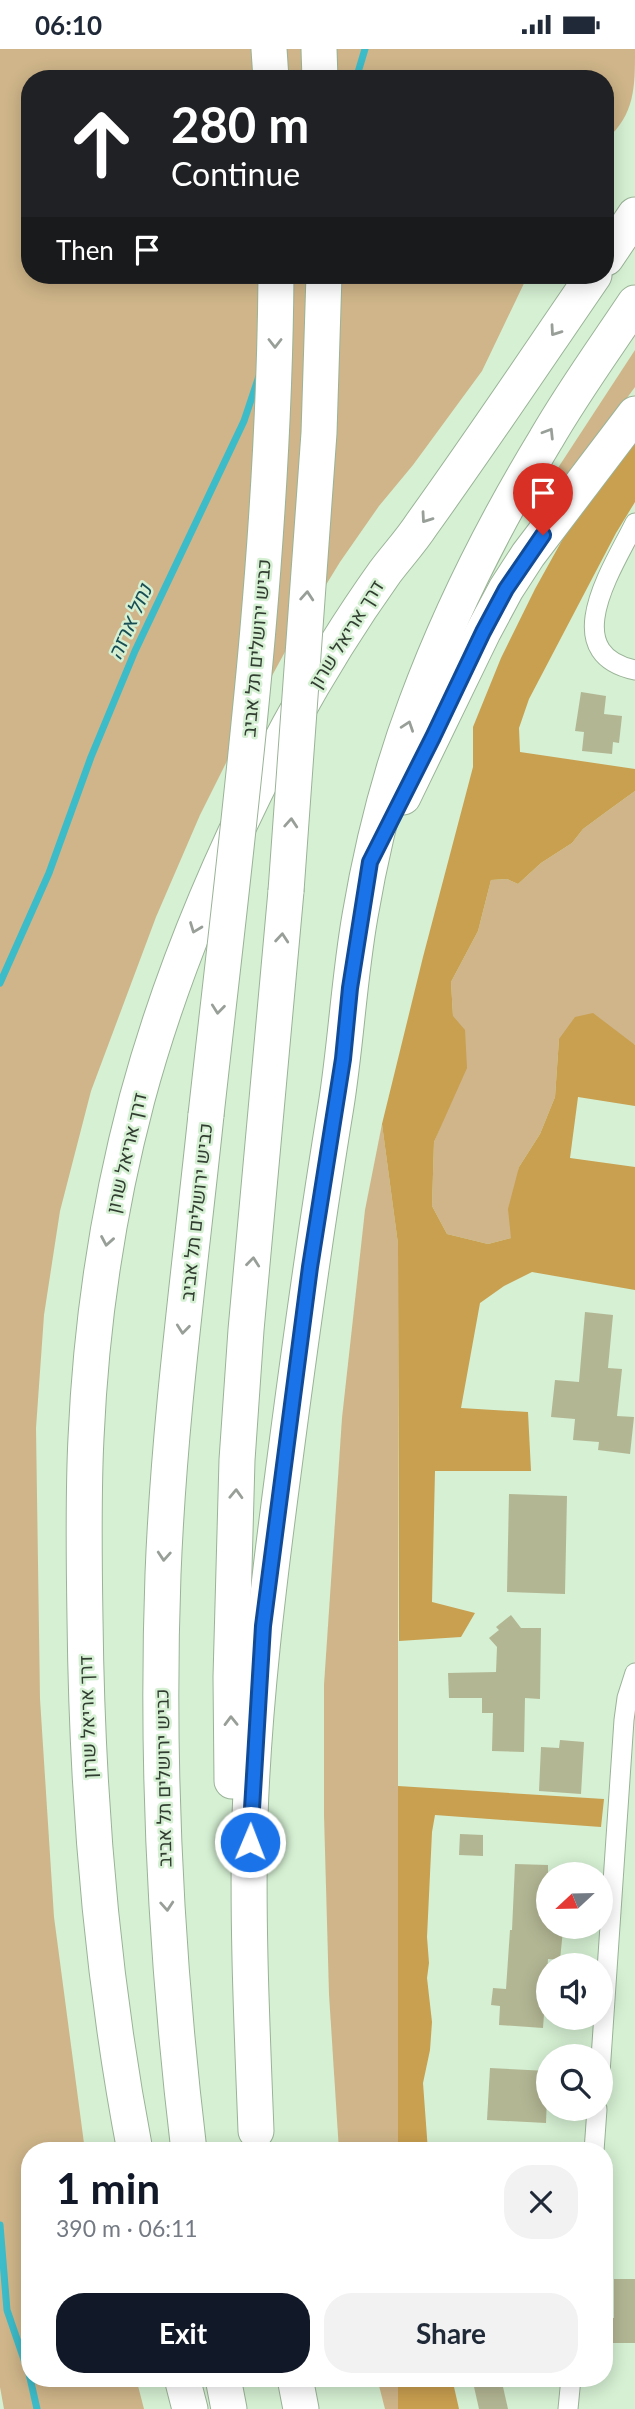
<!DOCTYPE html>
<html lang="en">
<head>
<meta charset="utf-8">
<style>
  body { margin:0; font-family:Lato,Heebo,sans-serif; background:#f2f2f3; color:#1f2937; height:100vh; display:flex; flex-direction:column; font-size:26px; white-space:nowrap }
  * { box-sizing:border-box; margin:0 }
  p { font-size:23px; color:#747a83 }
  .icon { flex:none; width:38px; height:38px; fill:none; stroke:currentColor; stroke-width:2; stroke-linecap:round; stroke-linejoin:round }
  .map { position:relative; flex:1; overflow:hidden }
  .panel { position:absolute; left:21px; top:2093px; width:592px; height:245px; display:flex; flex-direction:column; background:#fff; border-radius:28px; box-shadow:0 4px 18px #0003 }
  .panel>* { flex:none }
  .guide { position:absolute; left:21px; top:21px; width:593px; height:214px; border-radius:28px; box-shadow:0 4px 18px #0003; background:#202124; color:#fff; overflow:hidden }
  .needle { width:46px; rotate:248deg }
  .fabs { position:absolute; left:536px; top:1813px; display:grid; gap:14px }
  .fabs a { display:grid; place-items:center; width:77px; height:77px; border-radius:50%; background:#fff; box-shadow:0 4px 18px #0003; font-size:35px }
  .pin { position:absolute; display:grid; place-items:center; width:60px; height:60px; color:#fff; margin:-72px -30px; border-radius:50% 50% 50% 0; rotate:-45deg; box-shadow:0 0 7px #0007 }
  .pin .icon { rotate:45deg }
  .me { position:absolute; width:77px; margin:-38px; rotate:1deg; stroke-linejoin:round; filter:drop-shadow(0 0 5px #0008) }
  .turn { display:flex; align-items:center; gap:24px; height:147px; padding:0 35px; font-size:32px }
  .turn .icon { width:91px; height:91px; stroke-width:2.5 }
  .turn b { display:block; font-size:49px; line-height:60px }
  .then { display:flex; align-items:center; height:66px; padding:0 35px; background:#0003; gap:14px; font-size:26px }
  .round { display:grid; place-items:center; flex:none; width:74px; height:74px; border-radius:28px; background:#f2f2f3 }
  .overview { display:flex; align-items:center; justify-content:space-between; height:119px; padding:0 35px }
  h1 { font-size:42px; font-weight:700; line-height:52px; color:#111827 }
  .action { display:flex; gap:14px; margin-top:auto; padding:14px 35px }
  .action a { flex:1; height:80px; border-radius:28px; background:#111827; color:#fff; font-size:28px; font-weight:700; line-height:80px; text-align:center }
  .action a+a { background:#f2f2f3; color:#1f2937 }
  .status { display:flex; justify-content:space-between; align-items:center; height:49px; padding:0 35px; background:#fff; direction:ltr }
  .status svg { height:19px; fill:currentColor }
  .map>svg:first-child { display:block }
</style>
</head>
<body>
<div class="status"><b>06:10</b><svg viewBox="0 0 49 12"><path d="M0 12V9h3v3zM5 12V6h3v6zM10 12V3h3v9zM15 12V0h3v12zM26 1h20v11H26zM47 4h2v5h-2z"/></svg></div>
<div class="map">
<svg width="635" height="2360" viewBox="0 0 635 2360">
  <rect width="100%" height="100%" fill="#d5f0d3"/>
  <g fill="#cfb589">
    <path d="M0,0H635C635,39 635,65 606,91V30H30V226H528L482,322L413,416L379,457L340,513L286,601L242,682L200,766L156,868L91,1042L60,1162L44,1266L36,1379L40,1650L54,1868L85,2102H30V2329H136L144,2360H4L0,2338Z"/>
    <path d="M635,301V338L536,473L537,451Z"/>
    <path d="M635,742V996L629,994L559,990L555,1048L540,1085L519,1118L511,1189L488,1195L447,1185L432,1157L434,1093L448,1059L453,967L451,933L478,882L491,831L507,830L518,835L541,814L572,794L583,780L606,763Z"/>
    <path d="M382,1075L398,1195V2102H339L329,1945L324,1766V1636L342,1369L365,1161Z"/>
    <path d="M377,2329H398V2360H385Z"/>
  </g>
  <g fill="#c99f50">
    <path d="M635,379V453L616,484L529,650L519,679L520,703L635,720V742L606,763L583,780L572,794L541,814L518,835L507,830L491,831L478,882L451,933L453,967L465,981L467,1019L434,1093L432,1157L447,1185L488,1195L511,1189L508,1160L519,1118L540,1085L555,1048L559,990L575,968L593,964L635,996V1057L578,1048L570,1109L635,1118V1241L532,1223L504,1237L480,1254L461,1359L528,1363L531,1422H435L432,1553L475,1564L461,1588L399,1592L398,1195L382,1075L423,908L473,718V678L501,609L535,540L570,477Z"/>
    <path d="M398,1737L604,1750L601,1778L435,1766L432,1783L427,1888L429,1914L427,1929L432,1973L430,2001L423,2034L428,2102H398Z"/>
    <path d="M398,2329H452L459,2360H398Z"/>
  </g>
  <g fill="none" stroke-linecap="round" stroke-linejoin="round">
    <g stroke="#3cbbc8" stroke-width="7">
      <path d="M356,30L365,0"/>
      <path d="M0,934L49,824L91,708L135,602L244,372L259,327"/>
      <path d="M0,2176L7,2261L30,2328"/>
      <path d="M30,2329L37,2360"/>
    </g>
  </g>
  <g fill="#b3b693">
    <path d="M581,643L606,647L604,665L622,667L619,694L613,693L612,705L582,702L584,683L575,682Z"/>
    <path d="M585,1263L613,1266L608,1319L622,1320L617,1367L634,1368L630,1405L598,1401L599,1393L573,1391L575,1370L551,1368L555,1331L579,1333Z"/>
    <path d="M509,1445L567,1447L565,1545L507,1543Z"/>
    <path d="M511,1566L521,1579H541L540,1650L525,1649L524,1703L492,1702L493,1664H482V1649H449L448,1624L496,1623L497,1598L489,1589L499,1581L496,1578Z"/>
    <path d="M560,1691L584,1693L581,1745L539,1742L541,1698L559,1699Z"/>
    <path d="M460,1785L483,1786V1807L459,1806Z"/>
    <path d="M515,1815L548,1816V1880L563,1881L560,1911L548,1910L543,1979L499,1976L500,1957L491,1956L493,1939L506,1940L510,1881H512Z"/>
    <path d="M490,2019L548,2022L546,2074L487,2071Z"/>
    <path d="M614,2230H635V2294H605V2269H614Z"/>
    <path d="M472,2329H501L508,2360H479Z"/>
  </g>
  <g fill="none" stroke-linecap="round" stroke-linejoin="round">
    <defs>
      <g id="street">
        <path d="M635,474C614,517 555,604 635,621"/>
        <path d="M600,2024L624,1671L627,1649L635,1624"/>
        <path d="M594,2102L597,2060"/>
        <path d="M568,2360L571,2329"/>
      </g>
      <g id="highway">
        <path d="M269,0L271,30"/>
        <path d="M319,0L320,30"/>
        <path d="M606,209L635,166"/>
        <path d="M403,748L483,583L506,540L528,506L635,365"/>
        <path d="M232,1732L231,1628L237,1411L246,1281L286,842"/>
        <path d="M256,2082C252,1978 247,1873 250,1767C254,1653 268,1539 283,1425C299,1302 316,1179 336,1057C346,994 349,930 360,867C372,796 390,724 416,655C450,563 495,474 546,390C573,343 605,299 635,254"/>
        <path d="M135,2102C101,1925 87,1750 85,1570C84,1510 83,1449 86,1389C91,1275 108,1160 137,1050C172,920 226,795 289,677C318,624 350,572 385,523C397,507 411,492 422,475C481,393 537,309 594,226"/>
        <path d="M189,2102C166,1910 156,1718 163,1525C169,1372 190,1219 206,1066"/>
        <path d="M182,2329L190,2360"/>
        <path d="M223,2329L229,2360"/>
        <path d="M295,2329L301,2360"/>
      </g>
    </defs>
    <use href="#street" stroke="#9ab397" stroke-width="21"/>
    <use href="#highway" stroke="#9ab397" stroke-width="37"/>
    <use href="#street" stroke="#fff" stroke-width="19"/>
    <use href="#highway" stroke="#fff" stroke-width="35"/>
    <defs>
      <g id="highway-bridge">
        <path d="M286,842L319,384L324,226"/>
        <path d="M206,1066C237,786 274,508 276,226"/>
      </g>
    </defs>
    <use href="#highway-bridge" stroke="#9ab397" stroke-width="37" stroke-linecap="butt"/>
    <use href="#highway-bridge" stroke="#fff" stroke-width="35"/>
  </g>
  <defs><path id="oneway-chevron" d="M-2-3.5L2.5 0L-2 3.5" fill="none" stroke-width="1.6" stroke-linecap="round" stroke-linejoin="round" transform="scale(1.75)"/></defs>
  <g stroke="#989e98">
    <use href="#oneway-chevron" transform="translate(555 282) rotate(125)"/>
    <use href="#oneway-chevron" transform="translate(275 294) rotate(90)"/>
    <use href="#oneway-chevron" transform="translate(549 384) rotate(-58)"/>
    <use href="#oneway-chevron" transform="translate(426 469) rotate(125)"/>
    <use href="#oneway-chevron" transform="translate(307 547) rotate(-86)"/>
    <use href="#oneway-chevron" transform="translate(408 677) rotate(-71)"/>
    <use href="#oneway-chevron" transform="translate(291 774) rotate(-86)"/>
    <use href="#oneway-chevron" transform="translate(195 879) rotate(111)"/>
    <use href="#oneway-chevron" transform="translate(282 889) rotate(-85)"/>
    <use href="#oneway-chevron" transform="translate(218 960) rotate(96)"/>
    <use href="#oneway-chevron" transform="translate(107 1192) rotate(100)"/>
    <use href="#oneway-chevron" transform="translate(253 1213) rotate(-84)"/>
    <use href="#oneway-chevron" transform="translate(183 1280) rotate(96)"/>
    <use href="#oneway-chevron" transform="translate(236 1445) rotate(-88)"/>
    <use href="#oneway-chevron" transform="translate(164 1507) rotate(94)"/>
    <use href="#oneway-chevron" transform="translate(231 1672) rotate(-91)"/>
    <use href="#oneway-chevron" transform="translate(167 1857) rotate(86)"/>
  </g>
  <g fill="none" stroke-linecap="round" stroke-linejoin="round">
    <defs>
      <path id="route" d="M250,1793L263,1577L310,1218L343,1010L350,939L370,813L433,688L483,583L506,540L543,486"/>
    </defs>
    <use href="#route" stroke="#114b97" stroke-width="18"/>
    <use href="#route" stroke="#1a73e8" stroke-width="12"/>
  </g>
  <g text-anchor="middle" stroke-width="5" stroke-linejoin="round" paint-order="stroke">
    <g font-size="19" fill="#323d31" stroke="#d5f0d3">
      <text transform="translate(346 585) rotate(-58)" y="7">דרך אריאל שרון</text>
      <text transform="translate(256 599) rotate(-85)" y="7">כביש ירושלים תל אביב</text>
      <text transform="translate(126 1104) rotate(-77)" y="7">דרך אריאל שרון</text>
      <text transform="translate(196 1163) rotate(-84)" y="7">כביש ירושלים תל אביב</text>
      <text transform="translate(87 1668) rotate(-92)" y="7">דרך אריאל שרון</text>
      <text transform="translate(163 1729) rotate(-91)" y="7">כביש ירושלים תל אביב</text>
    </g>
    <g font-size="21" font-style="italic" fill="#184d53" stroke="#d5f0d3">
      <text transform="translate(130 573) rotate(-66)" y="7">נחל ארזה</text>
    </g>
  </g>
</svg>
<div class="fabs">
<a><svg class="needle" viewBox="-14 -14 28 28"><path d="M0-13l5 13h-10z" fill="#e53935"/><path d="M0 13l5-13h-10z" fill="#747a83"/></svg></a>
<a><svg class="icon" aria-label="sound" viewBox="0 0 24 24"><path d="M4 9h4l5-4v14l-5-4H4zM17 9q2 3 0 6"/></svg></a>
<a><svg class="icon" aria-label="search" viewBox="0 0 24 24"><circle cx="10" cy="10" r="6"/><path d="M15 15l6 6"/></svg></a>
</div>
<div class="pin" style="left:543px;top:486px;background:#d93025"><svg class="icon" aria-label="arrive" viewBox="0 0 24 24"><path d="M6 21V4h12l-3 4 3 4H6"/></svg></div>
<svg class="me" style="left:250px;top:1793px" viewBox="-20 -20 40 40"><circle r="17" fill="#1a73e8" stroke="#fff" stroke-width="3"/><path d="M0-11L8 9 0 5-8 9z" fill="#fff"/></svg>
<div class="guide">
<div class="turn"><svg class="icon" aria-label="ahead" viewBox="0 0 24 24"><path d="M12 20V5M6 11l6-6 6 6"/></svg><div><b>280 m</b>Continue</div></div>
<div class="then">Then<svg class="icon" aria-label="arrive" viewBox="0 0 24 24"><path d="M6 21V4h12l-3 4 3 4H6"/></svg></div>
</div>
<section class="panel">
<div class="overview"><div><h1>1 min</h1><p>390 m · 06:11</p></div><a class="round"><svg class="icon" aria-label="close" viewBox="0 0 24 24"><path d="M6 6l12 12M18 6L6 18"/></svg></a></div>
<div class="action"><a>Exit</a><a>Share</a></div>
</section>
</div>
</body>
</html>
